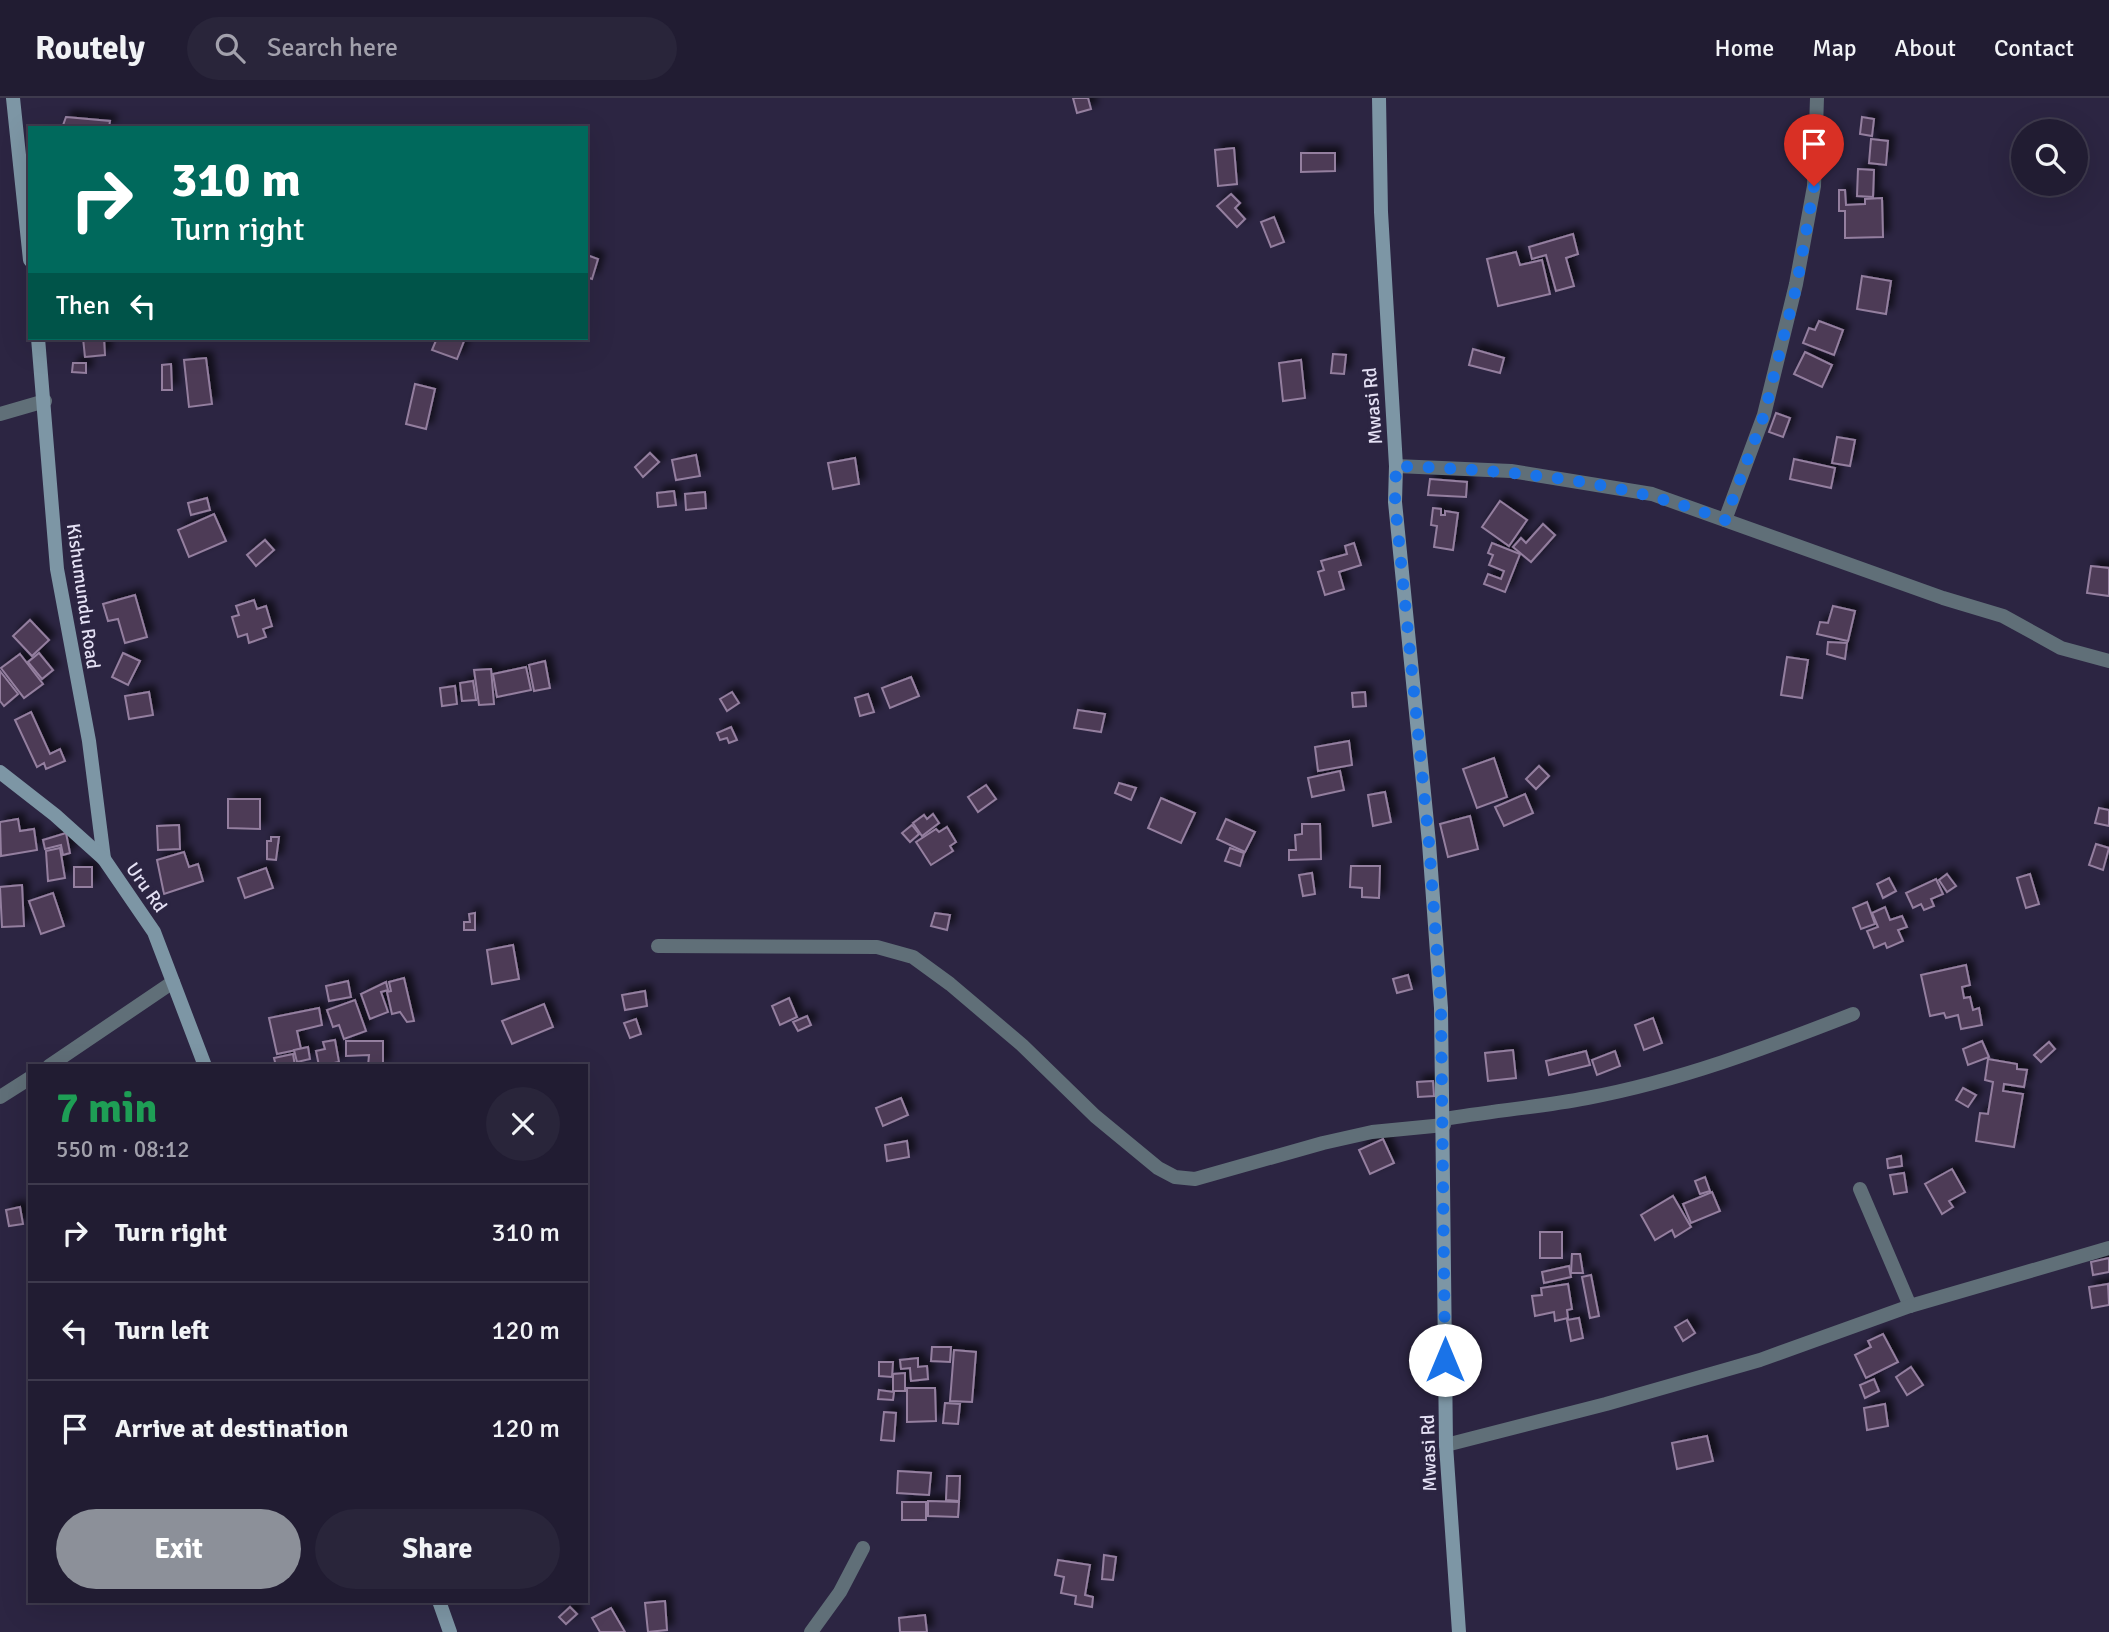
<!DOCTYPE html>
<html lang="en">
<head>
<meta charset="utf-8">
<style>
  body { margin:0; font-family:Signika,sans-serif; background:#29253a; color:#f1f3f6; height:100vh; display:flex; flex-direction:column; font-size:26px; white-space:nowrap }
  * { box-sizing:border-box; margin:0 }
  p { font-size:23px; color:#a2a1ac }
  .icon { flex:none; width:38px; height:38px; fill:none; stroke:currentColor; stroke-width:2; stroke-linecap:round; stroke-linejoin:round }
  .map { position:relative; flex:1; overflow:hidden }
  .sheet { position:absolute; left:28px; top:966px; width:560px; height:539px; display:flex; flex-direction:column; background:#211c32; border-radius:0px; box-shadow:0 7px 28px #0002,0 0 0 2px #3e3a4d }
  .sheet>* { flex:none }
  .banner { position:absolute; left:28px; top:28px; width:560px; height:214px; border-radius:0px; box-shadow:0 7px 28px #0002,0 0 0 2px #3e3a4d; background:#00695c; color:#fff; overflow:hidden }
  .fabs { position:absolute; left:2011px; top:21px; display:grid; gap:14px }
  .fabs a { display:grid; place-items:center; width:77px; height:77px; border-radius:50%; background:#211c32; box-shadow:0 7px 28px #0002,0 0 0 2px #3e3a4d; font-size:35px }
  .pin { position:absolute; display:grid; place-items:center; width:60px; height:60px; color:#fff; margin:-72px -30px; border-radius:50% 50% 50% 0; rotate:-45deg; box-shadow:0 0 7px #0007 }
  .pin .icon { rotate:45deg }
  .me { position:absolute; width:77px; margin:-38px; rotate:0deg; stroke-linejoin:round; filter:drop-shadow(0 0 5px #0008) }
  .turn { display:flex; align-items:center; gap:24px; height:147px; padding:0 28px; font-size:32px }
  .turn .icon { width:91px; height:91px; stroke-width:2.5 }
  .turn b { display:block; font-size:49px; line-height:60px }
  .then { display:flex; align-items:center; height:66px; padding:0 28px; background:#0003; gap:14px; font-size:26px }
  .round { display:grid; place-items:center; flex:none; width:74px; height:74px; border-radius:37px; background:#29253a }
  .summary { display:flex; align-items:center; justify-content:space-between; height:119px; padding:0 28px }
  h1 { font-size:42px; font-weight:700; line-height:52px; color:#1e9e55 }
  .action { display:flex; gap:14px; margin-top:auto; padding:14px 28px }
  .action a { flex:1; height:80px; border-radius:42px; background:#8c9099; color:#fff; font-size:28px; font-weight:700; line-height:80px; text-align:center }
  .action a+a { background:#29253a; color:#f1f3f6 }
  ul { padding:0; list-style:none }
  li { display:flex; align-items:center; gap:21px; height:98px; padding:0 28px; border-top:2px solid #3e3a4d }
  li div { flex:1 }
  li b { display:block; font-size:26px }
  li em { font-style:normal }
  header { display:flex; align-items:center; gap:42px; box-sizing:border-box; height:98px; padding:0 35px; background:#211c32; border-bottom:2px solid #3e3a4d }
  header strong { font-size:33px }
  nav { display:flex; gap:38px; margin-inline-start:auto; font-size:24px }
  .search { width:490px; height:63px; background:#29253a; display:flex; align-items:center; gap:18px; box-sizing:border-box; padding:0 24px; border-radius:38px; color:#a2a1ac; font-size:26px }
  .map>svg:first-child { display:block }
</style>
</head>
<body>
<header>
<strong>Routely</strong>
<div class="search"><svg class="icon" aria-label="search" viewBox="0 0 24 24"><circle cx="10" cy="10" r="6"/><path d="M15 15l6 6"/></svg>Search here</div>
<nav><a>Home</a><a>Map</a><a>About</a><a>Contact</a></nav>
</header>
<div class="map">
<svg width="2109" height="1534" viewBox="0 0 2109 1534">
  <defs>
    <filter id="shadow"><feDropShadow dx="6" dy="-6" stdDeviation="3.5" flood-color="#0009"/></filter>
  </defs>
  <rect width="100%" height="100%" fill="#2c2542"/>
  <g fill="#4d3a56" stroke="#947f9f" stroke-width="2" filter="url(#shadow)">
    <path d="M1073,0H1088L1091,11L1077,15Z"/>
    <path d="M66,19L110,23L109,30H62Z"/>
    <path d="M1862,19L1874,21L1872,38L1860,36Z"/>
    <path d="M1871,41L1888,43L1886,67L1869,65Z"/>
    <path d="M1234,50L1237,86L1218,88L1215,52Z"/>
    <path d="M1301,55H1335V73L1301,74Z"/>
    <path d="M1858,71L1874,72L1873,99L1857,98Z"/>
    <path d="M1839,92H1845L1846,107L1865,106V101L1882,100L1883,139L1845,140V113H1839Z"/>
    <path d="M1231,96L1240,105L1235,110L1245,121L1237,129L1217,108Z"/>
    <path d="M1274,119L1284,144L1271,149L1261,124Z"/>
    <path d="M1573,136L1578,156L1566,160L1574,188L1556,193L1546,157L1532,161L1529,149Z"/>
    <path d="M1516,154L1520,167L1542,162L1550,196L1498,208L1487,161Z"/>
    <path d="M587,157L598,161L592,181L586,179Z"/>
    <path d="M1862,178L1891,183L1886,216L1857,211Z"/>
    <path d="M1819,223L1843,232L1834,257L1803,245L1809,230L1815,232Z"/>
    <path d="M83,240H104L105,257L85,259Z"/>
    <path d="M437,240L464,243L457,261L432,252Z"/>
    <path d="M1473,251L1504,260L1500,275L1469,267Z"/>
    <path d="M1805,254L1832,267L1822,289L1794,276Z"/>
    <path d="M1333,256L1346,257L1344,276L1331,275Z"/>
    <path d="M206,260L212,306L189,309L184,262Z"/>
    <path d="M1301,262L1305,300L1283,303L1279,265Z"/>
    <path d="M73,265H86V275L72,274Z"/>
    <path d="M171,266L172,292H162V267Z"/>
    <path d="M415,286L435,291L426,331L406,326Z"/>
    <path d="M1776,315L1790,320L1783,339L1769,334Z"/>
    <path d="M1837,339L1855,342L1850,368L1832,365Z"/>
    <path d="M650,355L659,364L643,379L635,369Z"/>
    <path d="M696,357L700,378L676,382L672,362Z"/>
    <path d="M855,360L859,386L833,391L828,365Z"/>
    <path d="M1794,361L1835,370L1831,390L1790,381Z"/>
    <path d="M1430,381L1467,384L1466,399L1428,397Z"/>
    <path d="M674,393L676,407L658,409L657,395Z"/>
    <path d="M705,394L706,410L686,412L685,396Z"/>
    <path d="M207,400L210,412L191,417L188,405Z"/>
    <path d="M1500,403L1527,422L1509,448L1482,429Z"/>
    <path d="M1433,410L1441,411V417H1445V413L1458,415L1453,452L1434,449L1437,428L1431,427Z"/>
    <path d="M214,416L226,443L189,459L178,432Z"/>
    <path d="M1543,426L1555,437L1531,464L1513,449L1521,440L1526,445Z"/>
    <path d="M265,442L274,452L256,468L247,457Z"/>
    <path d="M1354,445L1361,467L1339,474L1344,491L1325,497L1318,474L1324,472L1321,463L1347,456L1345,448Z"/>
    <path d="M1492,445L1520,456L1505,494L1484,486L1488,476L1501,481L1504,473L1489,467L1493,457L1488,455Z"/>
    <path d="M2091,468L2109,470V498L2087,495Z"/>
    <path d="M135,497L147,539L125,545L118,521L108,523L103,506Z"/>
    <path d="M254,502L257,511L266,508L272,528L263,531L266,539L249,545L247,536L238,539L232,519L239,517L236,508Z"/>
    <path d="M1833,508L1855,513L1848,543L1817,536L1820,524L1828,525Z"/>
    <path d="M30,522L49,542L32,558L13,538Z"/>
    <path d="M1828,544L1847,545L1845,561L1827,556Z"/>
    <path d="M39,555L53,572L42,581L28,564Z"/>
    <path d="M123,555L140,563L128,587L112,579Z"/>
    <path d="M20,556L43,586L24,600L1,570Z"/>
    <path d="M1787,559L1808,562L1802,600L1781,597Z"/>
    <path d="M545,563L550,590L534,593L529,567Z"/>
    <path d="M526,569L531,592L497,599L493,576Z"/>
    <path d="M491,571L494,606L479,607L474,572Z"/>
    <path d="M0,573L18,596L4,608L0,603Z"/>
    <path d="M911,579L919,598L890,610L882,590Z"/>
    <path d="M473,583L476,602L462,603L460,585Z"/>
    <path d="M455,588L457,606L442,608L440,590Z"/>
    <path d="M149,594L153,617L129,621L125,598Z"/>
    <path d="M732,594L739,605L727,613L720,601Z"/>
    <path d="M1365,594L1366,608L1353,609L1352,595Z"/>
    <path d="M868,596L874,614L860,618L855,600Z"/>
    <path d="M1078,612L1105,616L1101,634L1074,630Z"/>
    <path d="M31,614L50,656L60,651L65,663L46,671L44,665L37,669L15,622Z"/>
    <path d="M731,629L737,642L729,645L727,640L720,642L717,635Z"/>
    <path d="M1349,643L1352,667L1318,673L1315,649Z"/>
    <path d="M1494,660L1507,699L1477,710L1463,671Z"/>
    <path d="M1539,668L1549,678L1536,691L1526,681Z"/>
    <path d="M1340,673L1344,692L1312,699L1308,680Z"/>
    <path d="M1119,685L1136,690L1131,702L1115,695Z"/>
    <path d="M986,687L996,701L978,714L968,699Z"/>
    <path d="M1385,694L1391,724L1373,728L1368,697Z"/>
    <path d="M1525,696L1533,715L1504,728L1495,709Z"/>
    <path d="M1161,700L1195,715L1181,745L1148,730Z"/>
    <path d="M228,701H260V731L228,730Z"/>
    <path d="M2099,710L2109,712V728L2095,725Z"/>
    <path d="M933,716L939,725L922,738L913,725L924,717L927,721Z"/>
    <path d="M1470,718L1478,751L1448,759L1440,726Z"/>
    <path d="M18,721L20,733L34,731L37,752L1,758L0,724Z"/>
    <path d="M1226,721L1255,734L1245,754L1217,741Z"/>
    <path d="M1302,726H1320L1321,761L1289,762V752H1296L1295,737L1302,736Z"/>
    <path d="M179,727L180,751L158,752L157,728Z"/>
    <path d="M912,727L919,736L910,744L902,735Z"/>
    <path d="M947,729L956,744L950,748L953,753L931,767L916,744L936,731L939,734Z"/>
    <path d="M66,735L70,755L63,757L61,747L45,751L43,742Z"/>
    <path d="M271,739H279L276,762L267,761V743H271Z"/>
    <path d="M2096,746L2109,750L2103,772L2089,767Z"/>
    <path d="M60,750L65,780L48,783L46,753Z"/>
    <path d="M1230,750L1244,755L1240,768L1225,763Z"/>
    <path d="M184,754L189,769L198,766L203,783L164,796L157,762Z"/>
    <path d="M1351,768H1380L1379,800L1362,799V790L1350,789Z"/>
    <rect x="74" y="769" width="18" height="20"/>
    <path d="M266,770L273,790L245,800L238,780Z"/>
    <path d="M1312,775L1315,796L1303,798L1299,777Z"/>
    <path d="M1947,776L1956,788L1947,794L1939,782Z"/>
    <path d="M2030,776L2039,806L2026,810L2017,780Z"/>
    <path d="M1889,780L1896,793L1883,800L1877,786Z"/>
    <path d="M1936,781L1943,796L1931,801L1934,808L1924,812L1921,806L1913,810L1906,795Z"/>
    <path d="M22,787L24,828L2,829L0,789Z"/>
    <path d="M53,795L64,828L41,836L29,803Z"/>
    <path d="M1867,804L1875,826L1861,831L1853,810Z"/>
    <path d="M1885,809L1890,822L1902,818L1907,829L1898,832L1903,843L1887,850L1885,845L1874,850L1867,833L1878,829L1872,815Z"/>
    <path d="M475,815V832H464V824H470L469,816Z"/>
    <path d="M935,815L950,817L947,832L931,828Z"/>
    <path d="M513,847L519,881L492,886L487,852Z"/>
    <path d="M1966,867L1970,887L1962,889L1964,900L1970,899L1973,912L1979,910L1982,927L1961,931L1958,917L1946,920L1944,915L1930,918L1921,877Z"/>
    <path d="M1408,877L1412,891L1397,895L1393,881Z"/>
    <path d="M404,880L414,923L407,924L400,914L392,916L387,894L391,893L389,884Z"/>
    <path d="M348,883L351,899L329,903L326,888Z"/>
    <path d="M386,884L388,892L381,894L388,914L370,921L361,896Z"/>
    <path d="M645,893L647,908L625,912L622,897Z"/>
    <path d="M789,900L797,919L780,927L772,908Z"/>
    <path d="M355,902L366,933L344,941L339,927L333,929L327,912Z"/>
    <path d="M544,906L553,929L512,946L502,923Z"/>
    <path d="M319,910L322,927L297,933L301,951L277,956L269,920Z"/>
    <path d="M807,918L811,927L798,933L793,924Z"/>
    <path d="M1653,920L1662,945L1644,952L1635,927Z"/>
    <path d="M636,921L641,936L630,940L624,925Z"/>
    <path d="M335,942L339,964L319,968L316,953L325,951L323,944Z"/>
    <path d="M346,943H383V968H368L369,957L346,958Z"/>
    <path d="M1982,943L1989,959L1968,967L1963,951Z"/>
    <path d="M2049,944L2055,951L2041,964L2034,957Z"/>
    <path d="M308,949L310,961L297,964L294,952Z"/>
    <path d="M1513,952L1516,980L1488,983L1485,955Z"/>
    <path d="M1586,953L1590,967L1549,977L1546,963Z"/>
    <path d="M1615,953L1620,968L1597,977L1592,962Z"/>
    <path d="M293,956L295,968H276L274,960Z"/>
    <path d="M1988,961L2017,966V971L2027,972L2024,989L2004,986L2003,993L2023,996L2014,1049L1976,1043L1980,1015L1988,1016L1993,984L1985,982Z"/>
    <path d="M1433,983L1434,998L1418,999L1417,984Z"/>
    <path d="M1963,990L1976,997L1968,1009L1956,1002Z"/>
    <path d="M901,1000L908,1017L883,1028L876,1010Z"/>
    <path d="M1383,1041L1394,1065L1370,1076L1359,1052Z"/>
    <path d="M907,1043L909,1059L887,1063L885,1047Z"/>
    <path d="M1901,1058L1902,1068L1888,1070L1887,1061Z"/>
    <path d="M1952,1071L1965,1094L1949,1103L1953,1109L1942,1116L1925,1086Z"/>
    <path d="M1904,1075L1907,1094L1894,1096L1890,1077Z"/>
    <path d="M1705,1079L1710,1093L1700,1096L1695,1083Z"/>
    <path d="M1712,1094L1720,1113L1691,1125L1683,1106Z"/>
    <path d="M1673,1098L1691,1129L1675,1139L1672,1132L1655,1142L1641,1117Z"/>
    <path d="M20,1109L23,1126L9,1128L6,1112Z"/>
    <rect x="1540" y="1134" width="22" height="26"/>
    <path d="M1572,1156H1580L1583,1175H1571Z"/>
    <path d="M2109,1160V1174L2093,1177L2091,1164Z"/>
    <path d="M1569,1168L1571,1179L1544,1185L1542,1174Z"/>
    <path d="M1591,1177L1599,1218L1590,1220L1582,1179Z"/>
    <path d="M1568,1186L1572,1211L1567,1212L1568,1220L1555,1223L1554,1214L1535,1218L1532,1198L1542,1197L1541,1190Z"/>
    <path d="M2108,1186L2109,1207L2092,1210L2089,1189Z"/>
    <path d="M1579,1220L1583,1240L1571,1243L1567,1222Z"/>
    <path d="M1687,1222L1695,1235L1683,1243L1675,1229Z"/>
    <path d="M1883,1236L1898,1264L1866,1280L1855,1257L1871,1249L1868,1243Z"/>
    <path d="M932,1249H951L950,1264L931,1263Z"/>
    <path d="M954,1252L976,1254L972,1304L950,1303Z"/>
    <path d="M918,1260V1269L927,1268L928,1281L911,1283L910,1270L901,1271L900,1262Z"/>
    <path d="M879,1264H893L892,1279L879,1278Z"/>
    <path d="M1911,1269L1923,1287L1907,1297L1896,1279Z"/>
    <path d="M905,1275V1293H893V1276Z"/>
    <path d="M1874,1281L1879,1293L1865,1300L1860,1287Z"/>
    <path d="M907,1290H935L936,1323L907,1324Z"/>
    <path d="M879,1292L894,1294L893,1302L878,1301Z"/>
    <path d="M945,1305L960,1306L958,1326L943,1325Z"/>
    <path d="M1885,1306L1888,1328L1867,1332L1864,1310Z"/>
    <path d="M884,1314L896,1315L894,1343L881,1342Z"/>
    <path d="M1707,1338L1713,1363L1677,1371L1672,1345Z"/>
    <path d="M898,1373L931,1375L929,1397L897,1395Z"/>
    <path d="M947,1378H960L959,1403L946,1402Z"/>
    <path d="M928,1403L959,1404L958,1419L928,1418Z"/>
    <rect x="902" y="1404" width="24" height="18"/>
    <path d="M1104,1457L1116,1459L1113,1482L1102,1481Z"/>
    <path d="M1058,1462L1090,1467L1085,1497L1093,1499L1092,1509L1075,1506L1076,1498L1061,1495L1064,1479L1055,1477Z"/>
    <path d="M665,1503L667,1532L648,1534L645,1505Z"/>
    <path d="M570,1509L577,1516L566,1526L559,1519Z"/>
    <path d="M611,1510L625,1534H600L592,1520Z"/>
    <path d="M925,1517L927,1534H900L899,1520Z"/>
  </g>
  <g fill="none" stroke-linecap="round" stroke-linejoin="round">
    <g stroke="#606f78" stroke-width="14">
      <path d="M0,316L45,303"/>
      <path d="M1396,368L1511,373L1652,396L1943,500L2003,518L2061,550L2109,563"/>
      <path d="M1725,422L1764,317L1796,186L1814,88L1817,0"/>
      <path d="M658,848L877,849L913,859L950,886L1022,947L1095,1018L1158,1070L1175,1079L1195,1081L1323,1045L1372,1034L1444,1027"/>
      <path d="M49,968L173,884"/>
      <path d="M0,999L30,980"/>
      <path d="M1444,1021C1491,1013 1540,1009 1587,1000C1679,983 1766,950 1853,916"/>
      <path d="M1860,1091L1910,1208"/>
      <path d="M1446,1347L1606,1306L1760,1262L1910,1208L2109,1150"/>
      <path d="M811,1534L840,1494L863,1450"/>
    </g>
    <g stroke="#7d96a5" stroke-width="14">
      <path d="M13,0L30,162"/>
      <path d="M1379,0L1381,114L1396,368L1395,404L1429,745L1441,910L1446,1347L1459,1534"/>
      <path d="M38,240L57,471L89,643L104,761"/>
      <path d="M0,674L55,717L104,761L154,834L205,968"/>
      <path d="M439,1503L450,1534"/>
    </g>
  </g>
  <g fill="none" stroke-linecap="round" stroke-linejoin="round">
    <path stroke="#1a73e8" stroke-width="12" stroke-dasharray="0 21.6" d="M1445,1262L1441,910L1429,745L1395,404L1396,368C1509,372 1619,381 1725,422L1764,317L1797,186L1814,88"/>
  </g>
  <g text-anchor="middle" stroke-width="7" stroke-linejoin="round" paint-order="stroke">
    <g font-size="19" fill="#e4e0f4" stroke="#2c2542">
      <text transform="translate(1372 308) rotate(-95)" y="7">Mwasi Rd</text>
      <text transform="translate(84 498) rotate(82)" y="7">Kishumundu Road</text>
      <text transform="translate(147 789) rotate(55)" y="7">Uru Rd</text>
      <text transform="translate(1428 1355) rotate(-92)" y="7">Mwasi Rd</text>
    </g>
  </g>
</svg>
<div class="fabs">
<a><svg class="icon" aria-label="search" viewBox="0 0 24 24"><circle cx="10" cy="10" r="6"/><path d="M15 15l6 6"/></svg></a>
</div>
<div class="pin" style="left:1814px;top:88px;background:#d93025"><svg class="icon" aria-label="arrive" viewBox="0 0 24 24"><path d="M6 21V4h12l-3 4 3 4H6"/></svg></div>
<svg class="me" style="left:1445px;top:1262px" viewBox="-20 -20 40 40"><circle r="19" fill="#fff"/><path d="M0-13L10 11 0 6-10 11z" fill="#1a73e8"/></svg>
<div class="banner">
<div class="turn"><svg class="icon" aria-label="right" viewBox="0 0 24 24"><path d="M7 20v-9h11M14 6l5 5-5 5"/></svg><div><b>310 m</b>Turn right</div></div>
<div class="then">Then<svg class="icon" aria-label="left" viewBox="0 0 24 24"><path d="M17 20v-9H6M10 6l-5 5 5 5"/></svg></div>
</div>
<section class="sheet">
<div class="summary"><div><h1>7 min</h1><p>550 m · 08:12</p></div><a class="round"><svg class="icon" aria-label="close" viewBox="0 0 24 24"><path d="M6 6l12 12M18 6L6 18"/></svg></a></div>
<ul>
<li><svg class="icon" aria-label="right" viewBox="0 0 24 24"><path d="M7 20v-9h11M14 6l5 5-5 5"/></svg><div><b>Turn right</b></div><em>310 m</em></li>
<li><svg class="icon" aria-label="left" viewBox="0 0 24 24"><path d="M17 20v-9H6M10 6l-5 5 5 5"/></svg><div><b>Turn left</b></div><em>120 m</em></li>
<li><svg class="icon" aria-label="arrive" viewBox="0 0 24 24"><path d="M6 21V4h12l-3 4 3 4H6"/></svg><div><b>Arrive at destination</b></div><em>120 m</em></li>
</ul>
<div class="action"><a>Exit</a><a>Share</a></div>
</section>
</div>
</body>
</html>
